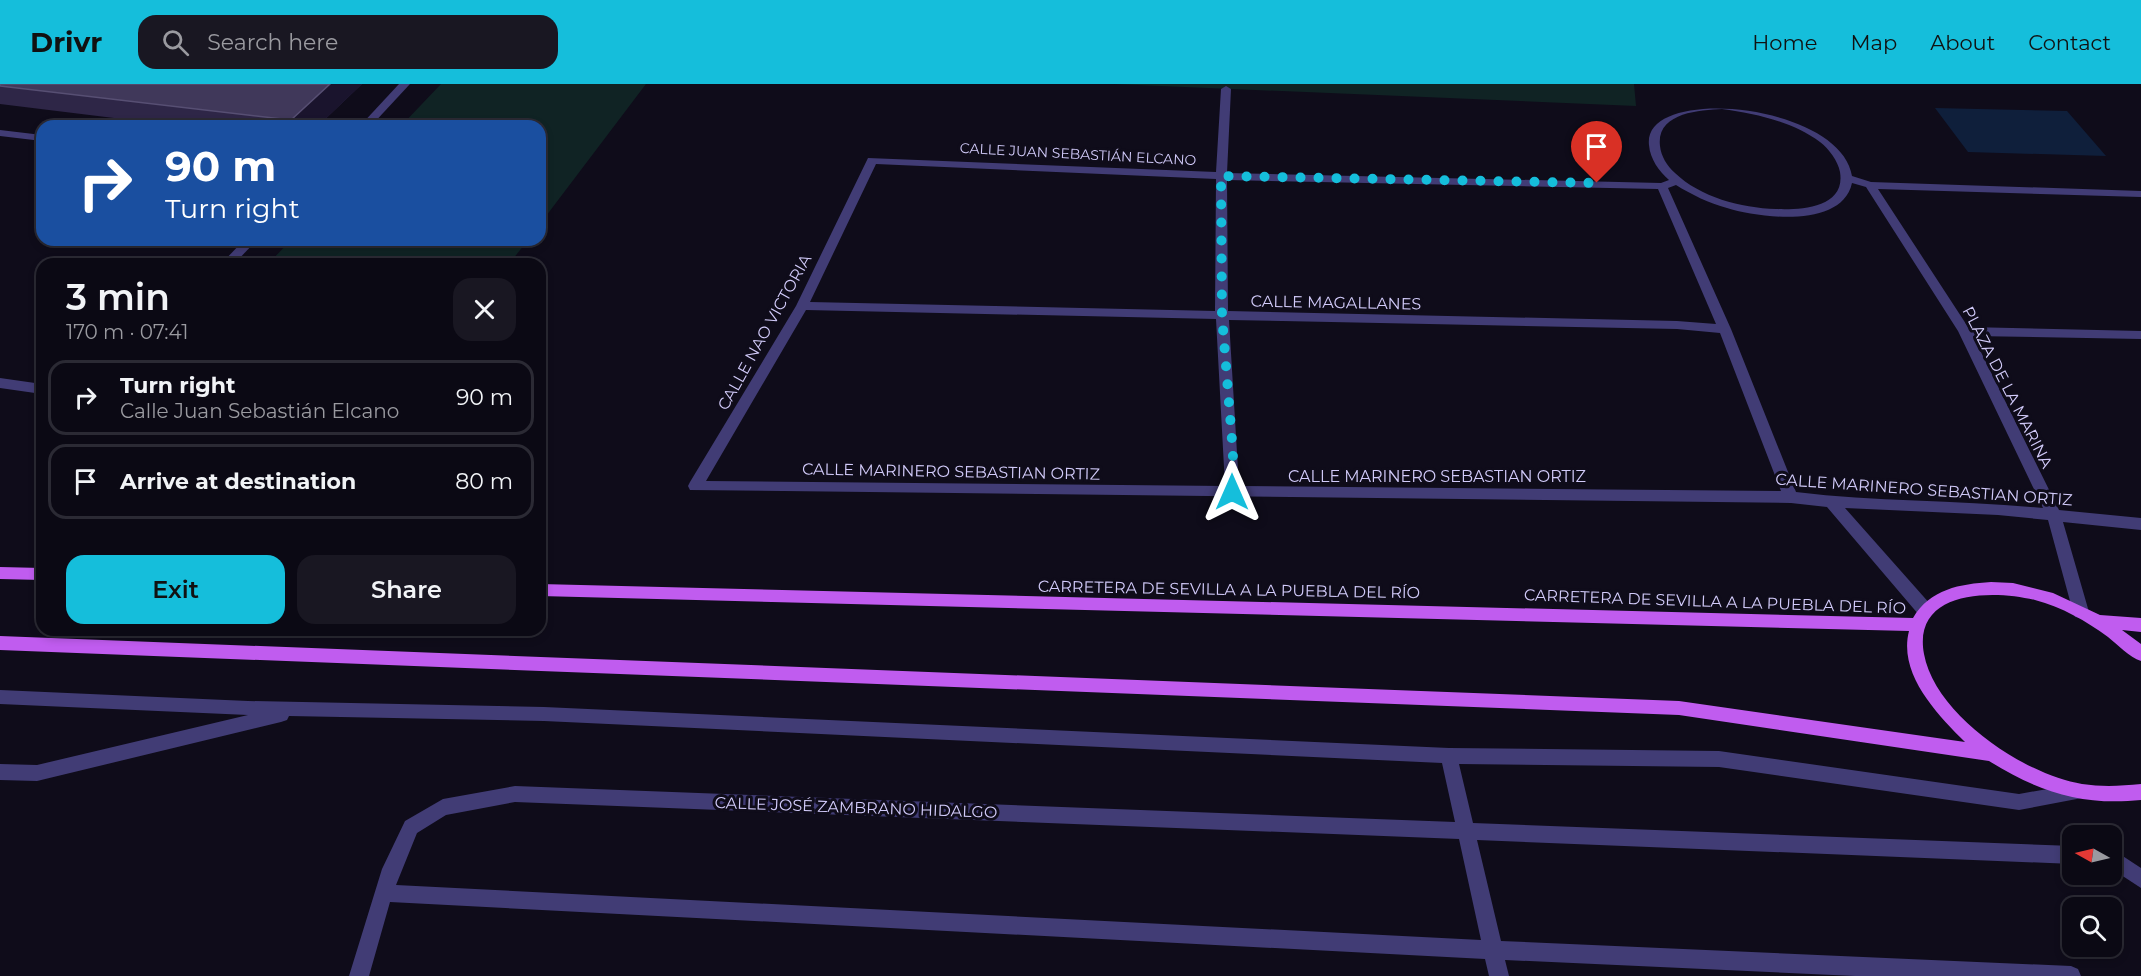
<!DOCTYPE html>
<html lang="en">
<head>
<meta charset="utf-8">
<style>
  body { margin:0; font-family:Montserrat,sans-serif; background:#191722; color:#f1f3f6; height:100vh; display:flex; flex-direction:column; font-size:22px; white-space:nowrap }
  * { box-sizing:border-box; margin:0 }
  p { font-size:20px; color:#9a9aa0 }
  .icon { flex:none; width:33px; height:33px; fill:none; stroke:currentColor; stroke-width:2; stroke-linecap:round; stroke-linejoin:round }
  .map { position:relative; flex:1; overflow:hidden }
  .sheet { position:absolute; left:36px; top:174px; width:510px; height:378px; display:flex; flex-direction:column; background:#0b0914; border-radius:18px; box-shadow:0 3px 9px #0003,0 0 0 2px #2b2a34 }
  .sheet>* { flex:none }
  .banner { position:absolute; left:36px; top:36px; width:510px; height:126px; border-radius:18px; box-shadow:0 3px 9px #0003,0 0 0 2px #2b2a34; background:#1a4fa0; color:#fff; overflow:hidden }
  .needle { width:39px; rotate:278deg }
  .tools { position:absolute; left:2062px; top:741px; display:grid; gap:12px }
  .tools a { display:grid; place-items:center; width:60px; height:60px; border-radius:12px; background:#0b0914; box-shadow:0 3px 9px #0003,0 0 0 2px #2b2a34; font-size:30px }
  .pin { position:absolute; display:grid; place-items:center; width:51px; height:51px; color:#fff; margin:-62px -26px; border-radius:50% 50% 50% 0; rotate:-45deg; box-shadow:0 0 6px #0007 }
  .pin .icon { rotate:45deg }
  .me { position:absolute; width:66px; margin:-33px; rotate:0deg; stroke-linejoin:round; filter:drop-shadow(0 0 4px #0008) }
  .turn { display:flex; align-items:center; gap:21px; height:126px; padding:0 30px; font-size:27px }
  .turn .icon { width:78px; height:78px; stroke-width:2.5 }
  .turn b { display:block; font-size:42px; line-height:51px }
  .round { display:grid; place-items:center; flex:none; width:63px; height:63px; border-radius:18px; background:#191722 }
  .head { display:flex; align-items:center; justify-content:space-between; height:102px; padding:0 30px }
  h1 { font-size:36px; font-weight:600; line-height:45px }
  .primary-button { display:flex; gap:12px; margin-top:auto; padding:12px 30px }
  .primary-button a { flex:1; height:69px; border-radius:18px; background:#15bedb; color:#111; font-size:24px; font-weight:600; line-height:69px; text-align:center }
  .primary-button a+a { background:#191722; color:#f1f3f6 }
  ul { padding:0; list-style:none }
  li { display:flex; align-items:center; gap:18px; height:75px; margin:0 12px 9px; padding:0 18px; border:3px solid #2b2a34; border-radius:18px }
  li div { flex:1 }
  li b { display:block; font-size:22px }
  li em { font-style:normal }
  header { display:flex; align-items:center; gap:36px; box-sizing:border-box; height:84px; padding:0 30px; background:#15bedb; color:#111 }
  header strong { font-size:28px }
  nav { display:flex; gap:33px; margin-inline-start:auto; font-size:21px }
  .search { width:420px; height:54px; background:#191722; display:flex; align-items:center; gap:15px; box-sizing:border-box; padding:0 21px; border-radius:18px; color:#9a9aa0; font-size:22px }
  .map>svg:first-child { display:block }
</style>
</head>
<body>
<header>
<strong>Drivr</strong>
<div class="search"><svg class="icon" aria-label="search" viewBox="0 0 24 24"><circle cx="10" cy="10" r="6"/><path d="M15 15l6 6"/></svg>Search here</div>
<nav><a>Home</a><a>Map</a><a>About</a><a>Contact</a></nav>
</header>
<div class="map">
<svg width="2141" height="892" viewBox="0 0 2141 892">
  <rect width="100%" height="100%" fill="#0f0c1a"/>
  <g fill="#102324">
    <path d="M441,0H646L540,140V42H401Z"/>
    <path d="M1114,0H1634L1636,22Z"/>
    <path d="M291,156H528L509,180H268Z"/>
  </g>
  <path fill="#0f1f3b" d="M1935,24L2067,27L2106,72L1968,68Z"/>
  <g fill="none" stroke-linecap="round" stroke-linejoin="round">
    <g fill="#413c75" fill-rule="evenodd">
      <path d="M399,0H410L371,42H360Z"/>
      <path d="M1226,2L1231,5L1227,89L1661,99L1669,96C1659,87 1650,75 1649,61C1642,0 1841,19 1852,92L1871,98L2141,107V113L1878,105L1968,243L2141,247V255L1973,252L2059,426L2141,434V446L2063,438L2089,528L2087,533L2081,534L2075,533L2073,528L2048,436L1998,431L1845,424L1931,521L1933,526L1931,531L1925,532L1919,531L1827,423L1791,419L690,406L688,402L690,398L796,222L868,74L1216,88L1221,5ZM1722,25C1756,30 1792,37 1820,58C1829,65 1838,77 1840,88C1846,124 1800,126 1776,125C1741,124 1700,113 1675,89C1667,82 1661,72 1660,62C1656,29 1699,26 1722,25ZM876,80L1216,95L1215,227L810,218ZM1227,96L1658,105L1716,240L1677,237L1228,227ZM1852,99L1866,103L1958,247L2043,424C1961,416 1878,418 1796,408L1731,245L1668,104L1676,101C1692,111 1709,119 1727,124C1759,134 1842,145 1852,99ZM806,226L1216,235L1225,402L706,397ZM1229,236L1677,245L1720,249L1781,407L1239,402Z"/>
      <path d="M0,46L42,51V57L0,52Z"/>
      <path d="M244,156H257L234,180H221Z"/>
      <path d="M0,294L42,300V310L0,304Z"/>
      <path d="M0,606L248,617L544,623L1449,664L1719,667L2019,710L2076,700L2082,702L2085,708L2082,714L2019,726L1719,683L1459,680L1473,739L2073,762V780L1477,756L1501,857L2071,882L2078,885L2081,892H1855L1505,876L1509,892H1489L1485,875L390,818L369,892H349L382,785L405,737L443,715L515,702L1455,738L1442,679L544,637L289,632L287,636L281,638L37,697L0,696V680L37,681L248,631L0,620ZM515,718L1459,755L1481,856L396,801L417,749L446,731Z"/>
      <path d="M2112,765L2141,784V804L2112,785Z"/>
    </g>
    <g fill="#c05cef" fill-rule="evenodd">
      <path d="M0,483L42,484V496L0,495Z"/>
      <path d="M1991,498L2013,499L2053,509L2100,531L2141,534V548L2122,546L2141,560V577C2129,573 2118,561 2108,553C2086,537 2062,523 2035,516C1994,506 1912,505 1924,570C1935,631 2025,691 2082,700C2102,703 2121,702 2141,700V716C2082,722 2039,708 1989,677L1679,631L0,566V552L1679,617L1965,658C1937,630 1898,590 1909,547L540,512V500L1913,534C1930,505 1960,500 1991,498Z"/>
    </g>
  </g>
  <path fill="#2e2647" d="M0,0H362L318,42H179L0,20Z"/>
  <path fill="#1a142d" d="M330,0H362L318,42H294L291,36Z"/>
  <path fill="#40385a" stroke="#574f73" stroke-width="1.5" d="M0,0H330L291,36L0,2Z"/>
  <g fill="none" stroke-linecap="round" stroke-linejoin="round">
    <path stroke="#15bedb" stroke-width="10" stroke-dasharray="0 18" d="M1232,408L1233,369L1222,232L1221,92L1597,99"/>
  </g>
  <g text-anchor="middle" stroke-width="6" stroke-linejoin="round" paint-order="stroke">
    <g font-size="14" fill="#d2cbfa" stroke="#0f0c1a">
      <text transform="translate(1078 70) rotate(3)" y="5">CALLE JUAN SEBASTIÁN ELCANO</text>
    </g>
    <g font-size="16" fill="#d2cbfa" stroke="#0f0c1a">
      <text transform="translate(1336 218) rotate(1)" y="6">CALLE MAGALLANES</text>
      <text transform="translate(764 248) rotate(-61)" y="6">CALLE NAO VICTORIA</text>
      <text transform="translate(2008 303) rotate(63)" y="6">PLAZA DE LA MARINA</text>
      <text transform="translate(951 387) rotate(1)" y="6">CALLE MARINERO SEBASTIAN ORTIZ</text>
      <text x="1437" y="398">CALLE MARINERO SEBASTIAN ORTIZ</text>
      <text transform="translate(1924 405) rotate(4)" y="6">CALLE MARINERO SEBASTIAN ORTIZ</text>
      <text transform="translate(1229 505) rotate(1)" y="6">CARRETERA DE SEVILLA A LA PUEBLA DEL RÍO</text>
      <text transform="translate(1715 517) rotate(2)" y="6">CARRETERA DE SEVILLA A LA PUEBLA DEL RÍO</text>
      <text transform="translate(856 723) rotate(2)" y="6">CALLE JOSÉ ZAMBRANO HIDALGO</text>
    </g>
  </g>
</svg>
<div class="tools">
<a><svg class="needle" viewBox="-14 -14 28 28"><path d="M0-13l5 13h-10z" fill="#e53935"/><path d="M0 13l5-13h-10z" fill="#9a9aa0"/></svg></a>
<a><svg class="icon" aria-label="search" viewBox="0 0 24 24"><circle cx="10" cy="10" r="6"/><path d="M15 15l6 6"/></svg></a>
</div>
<div class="pin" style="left:1597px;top:99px;background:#d93025"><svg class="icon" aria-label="arrive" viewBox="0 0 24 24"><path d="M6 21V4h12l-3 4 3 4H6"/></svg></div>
<svg class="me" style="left:1232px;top:408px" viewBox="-20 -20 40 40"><path d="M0-17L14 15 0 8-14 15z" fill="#15bedb" stroke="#fff" stroke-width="4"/></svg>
<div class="banner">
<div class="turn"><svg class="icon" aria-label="right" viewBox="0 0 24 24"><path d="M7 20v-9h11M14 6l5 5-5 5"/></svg><div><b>90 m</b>Turn right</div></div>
</div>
<section class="sheet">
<div class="head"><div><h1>3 min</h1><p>170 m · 07:41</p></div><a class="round"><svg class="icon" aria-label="close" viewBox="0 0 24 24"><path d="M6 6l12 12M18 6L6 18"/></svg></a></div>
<ul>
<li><svg class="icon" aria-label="right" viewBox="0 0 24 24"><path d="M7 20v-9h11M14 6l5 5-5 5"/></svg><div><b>Turn right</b><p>Calle Juan Sebastián Elcano</p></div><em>90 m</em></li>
<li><svg class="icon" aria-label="arrive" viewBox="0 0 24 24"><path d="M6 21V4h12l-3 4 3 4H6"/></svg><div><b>Arrive at destination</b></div><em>80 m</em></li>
</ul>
<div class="primary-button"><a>Exit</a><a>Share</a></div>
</section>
</div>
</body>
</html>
